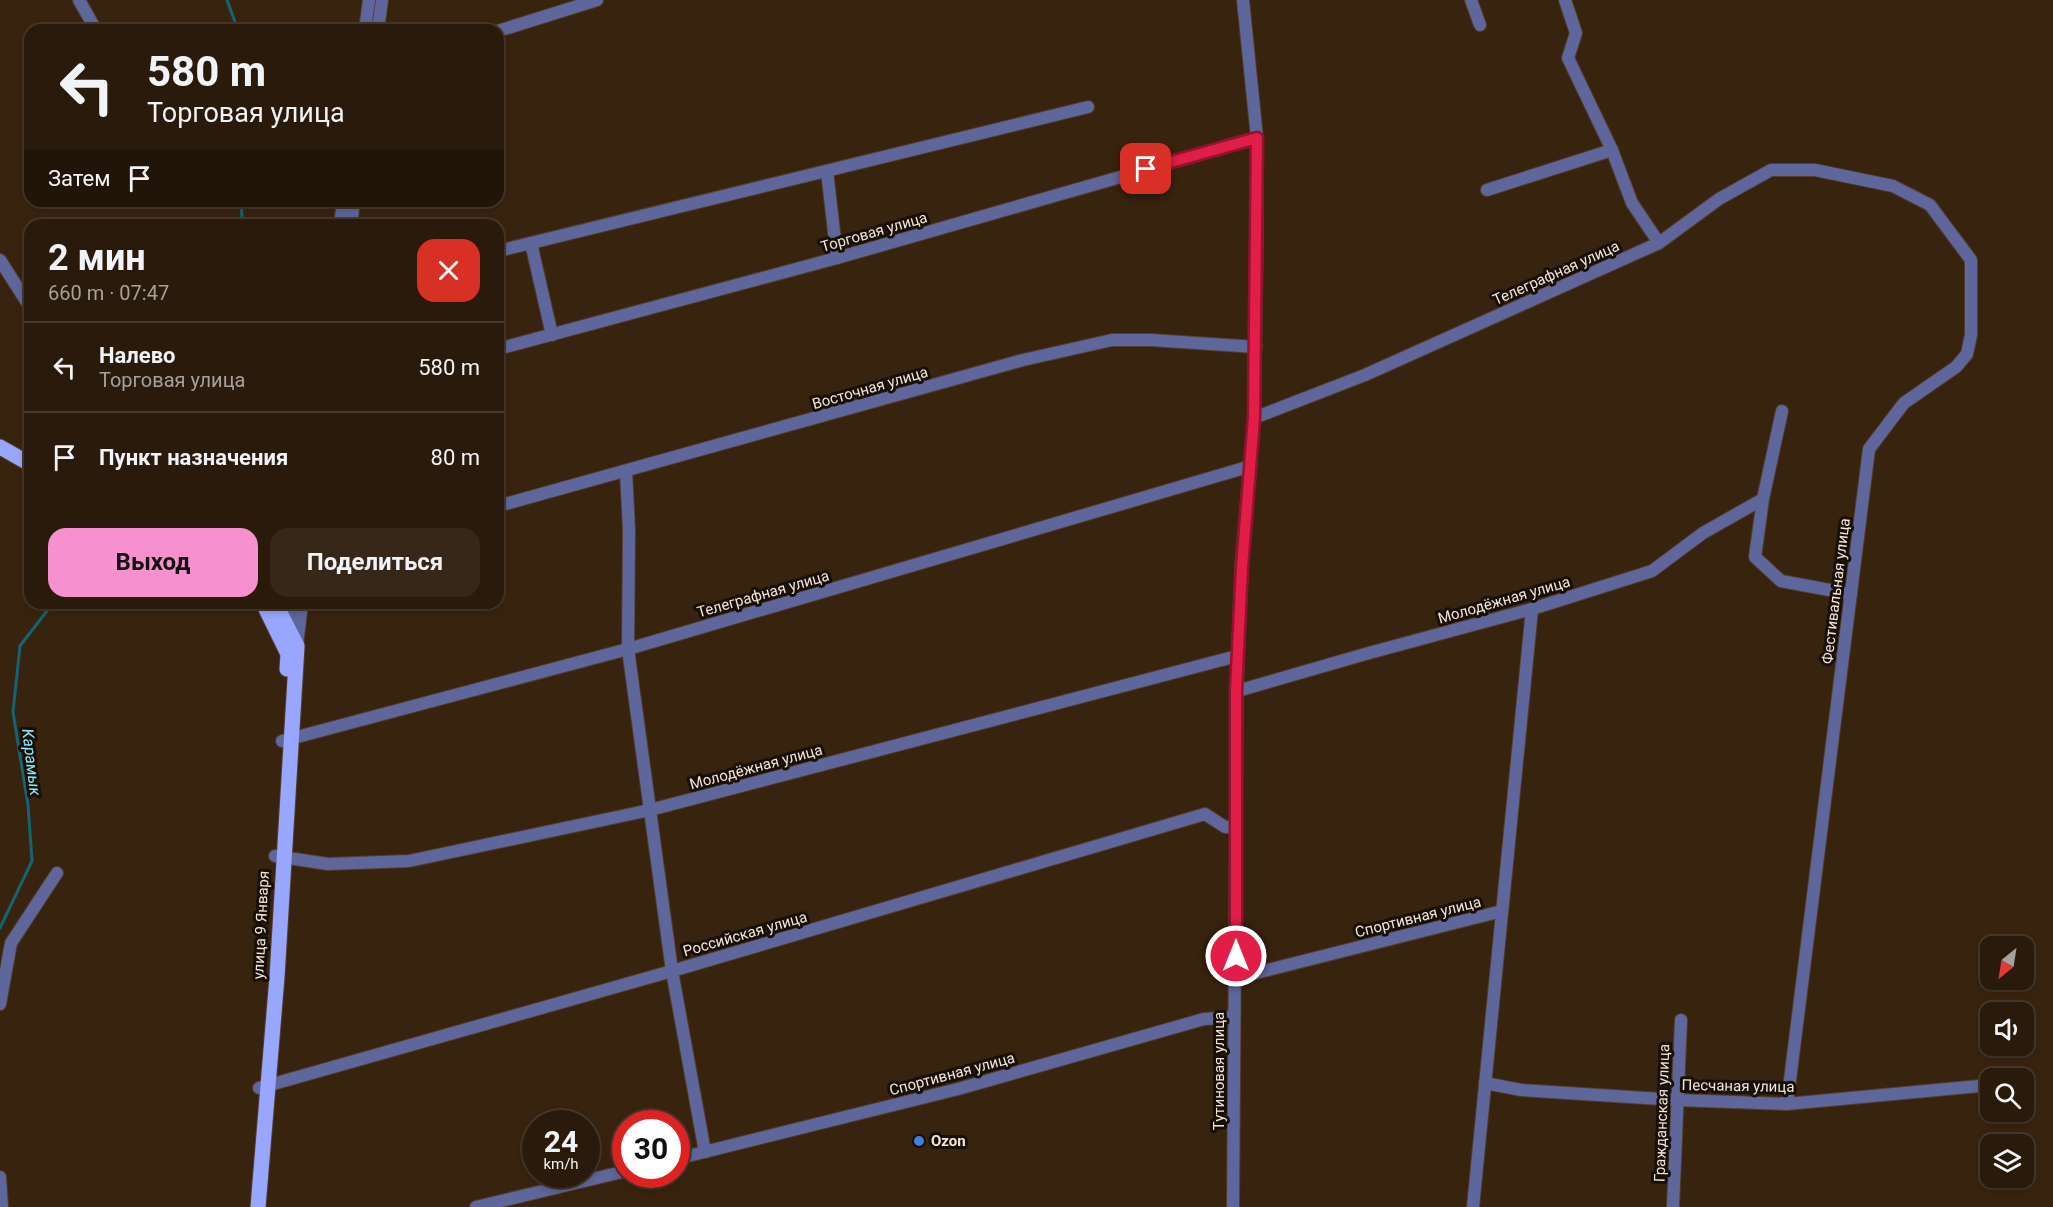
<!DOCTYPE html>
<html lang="ru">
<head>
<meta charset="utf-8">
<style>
  body { margin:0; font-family:Roboto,sans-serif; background:#362719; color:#f1f3f6; height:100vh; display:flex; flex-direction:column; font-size:22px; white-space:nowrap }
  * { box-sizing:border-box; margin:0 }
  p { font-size:20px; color:#a5a19d }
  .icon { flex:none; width:33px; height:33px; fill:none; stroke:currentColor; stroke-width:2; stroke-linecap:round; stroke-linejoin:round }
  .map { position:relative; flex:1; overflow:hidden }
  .side { position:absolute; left:24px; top:219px; width:480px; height:390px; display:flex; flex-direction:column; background:#2a1a0b; border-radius:18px; box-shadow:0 3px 9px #0003,0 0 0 2px #46382c }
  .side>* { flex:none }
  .top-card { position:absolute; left:24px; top:24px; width:480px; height:183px; border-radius:18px; box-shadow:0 3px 9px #0003,0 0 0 2px #46382c; background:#2a1a0b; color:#f1f3f6; overflow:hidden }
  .needle { width:39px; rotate:210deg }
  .tools { position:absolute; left:1980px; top:936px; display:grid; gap:12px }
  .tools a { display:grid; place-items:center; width:54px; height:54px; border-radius:12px; background:#2a1a0b; box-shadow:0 3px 9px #0003,0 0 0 2px #46382c; font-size:30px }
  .speed { position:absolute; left:522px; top:1110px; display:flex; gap:12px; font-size:30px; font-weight:700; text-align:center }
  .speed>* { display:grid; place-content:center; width:78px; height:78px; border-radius:50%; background:#2a1a0b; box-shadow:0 3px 9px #0003,0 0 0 2px #46382c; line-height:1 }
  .speed small { font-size:15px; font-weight:400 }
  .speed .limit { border:9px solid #d22; background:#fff; color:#111 }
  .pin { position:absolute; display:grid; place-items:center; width:51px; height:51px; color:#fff; margin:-26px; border-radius:12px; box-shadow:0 3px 9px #0006 }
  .me { position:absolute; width:66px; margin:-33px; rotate:0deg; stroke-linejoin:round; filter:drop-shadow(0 0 4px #0008) }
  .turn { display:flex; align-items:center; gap:21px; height:126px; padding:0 24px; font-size:27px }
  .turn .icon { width:78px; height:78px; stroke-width:2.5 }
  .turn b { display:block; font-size:42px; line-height:51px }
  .then { display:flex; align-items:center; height:57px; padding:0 24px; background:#0003; gap:12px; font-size:22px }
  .round { display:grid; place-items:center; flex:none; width:63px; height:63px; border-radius:18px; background:#362719 }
  .summary { display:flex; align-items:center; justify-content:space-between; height:102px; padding:0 24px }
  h1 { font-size:36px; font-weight:700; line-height:45px }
  .primary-button { display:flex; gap:12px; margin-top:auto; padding:12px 24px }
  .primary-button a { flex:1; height:69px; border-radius:18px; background:#f790ce; color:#111; font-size:24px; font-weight:700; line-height:69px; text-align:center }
  .primary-button a+a { background:#362719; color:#f1f3f6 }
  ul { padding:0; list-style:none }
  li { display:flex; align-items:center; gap:18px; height:90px; padding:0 24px; border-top:2px solid #46382c }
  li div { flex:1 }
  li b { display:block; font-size:22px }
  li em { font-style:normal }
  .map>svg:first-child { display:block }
</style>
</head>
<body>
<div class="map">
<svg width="2053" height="1207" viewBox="0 0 2053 1207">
  <rect width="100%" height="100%" fill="#38230f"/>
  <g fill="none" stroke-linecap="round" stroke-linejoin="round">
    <g stroke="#146474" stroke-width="3">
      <path d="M227,0L238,30"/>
      <path d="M238,225L242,216L241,201"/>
      <path d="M0,928L32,861L28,805L13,712L20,646L53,603"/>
    </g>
    <defs>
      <g id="minor">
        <path d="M79,0L96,30"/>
        <path d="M1471,0L1480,25"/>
        <path d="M1565,0L1576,33L1568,58L1612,150L1632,203L1659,243"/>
        <path d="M365,30L369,0"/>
        <path d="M378,30L382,0"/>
        <path d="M498,31L597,0"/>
        <path d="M827,171L837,258"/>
        <path d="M1487,190L1612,150"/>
        <path d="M340,225L343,201"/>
        <path d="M351,225L354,201"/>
        <path d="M531,243L552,335"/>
        <path d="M498,251L1088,107"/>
        <path d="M0,260L30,307"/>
        <path d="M498,349L837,258L1257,138"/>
        <path d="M1782,411L1763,499L1755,557L1781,581L1851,594"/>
        <path d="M1254,418L1365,375L1659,243L1719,199L1771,170H1815L1893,186L1930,205L1971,260V335L1967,354L1956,367L1904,403L1869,449L1787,1104"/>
        <path d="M626,471L629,530L628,649L672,971L705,1152"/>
        <path d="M498,506L1023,360L1112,340H1151L1256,347"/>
        <path d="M288,629L289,603"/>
        <path d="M297,646L302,603"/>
        <path d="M1237,691L1369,653L1532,609L1652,571L1703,533L1763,499"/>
        <path d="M282,741L628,649L1251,466"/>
        <path d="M275,856L328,864L409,861L650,810L1237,656"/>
        <path d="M1236,978L1502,911"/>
        <path d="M0,1004L11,943L57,873"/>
        <path d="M1485,1083L1521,1090L1677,1100L1787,1104L1990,1085"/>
        <path d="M259,1088L672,971L1205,814L1225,827H1236"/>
        <path d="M676,1159L958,1089L1204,1019L1234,1017"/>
        <path d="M0,1177L2,1207"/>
        <path d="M476,1207L626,1171"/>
        <path d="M1233,1207L1237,691L1241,568L1254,418L1257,241V138L1243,0"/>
        <path d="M1473,1207L1532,609"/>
        <path d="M1673,1207L1681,1020"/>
      </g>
      <g id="major">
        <path d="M0,447L30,464"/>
        <path d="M263,603L288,654L287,669"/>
        <path d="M258,1207L277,977L297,646L275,603"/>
      </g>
    </defs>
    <use href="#minor" stroke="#523e2b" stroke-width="14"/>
    <use href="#major" stroke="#523e2b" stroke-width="17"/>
    <use href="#minor" stroke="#5e669b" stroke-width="12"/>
    <use href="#major" stroke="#98a6fd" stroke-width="15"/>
  </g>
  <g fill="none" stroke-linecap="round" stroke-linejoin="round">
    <defs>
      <path id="route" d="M1146,169L1257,138L1254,418L1242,567L1236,691V956"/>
    </defs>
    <use href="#route" stroke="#92132f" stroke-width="15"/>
    <use href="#route" stroke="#e11d48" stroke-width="10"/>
  </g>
  <circle fill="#3f7fe0" stroke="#180f07" stroke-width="2" cx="919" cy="1141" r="6"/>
  <g text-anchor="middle" stroke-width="6" stroke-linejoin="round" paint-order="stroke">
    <g font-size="15" fill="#f3e5d8" stroke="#180f07">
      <text transform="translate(874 232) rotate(-16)" y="5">Торговая улица</text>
      <text transform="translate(1556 273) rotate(-24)" y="5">Телеграфная улица</text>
      <text transform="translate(870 388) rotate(-16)" y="5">Восточная улица</text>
      <text transform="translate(1836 591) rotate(-83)" y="5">Фестивальная улица</text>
      <text transform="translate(763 594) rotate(-16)" y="5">Телеграфная улица</text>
      <text transform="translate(1504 600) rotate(-16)" y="5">Молодёжная улица</text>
      <text transform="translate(756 767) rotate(-15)" y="5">Молодёжная улица</text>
      <text transform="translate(1418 917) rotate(-14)" y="5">Спортивная улица</text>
      <text transform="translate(261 925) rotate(-87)" y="5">улица 9 Января</text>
      <text transform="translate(745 934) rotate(-16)" y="5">Российская улица</text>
      <text transform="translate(1219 1071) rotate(-90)" y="5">Тутиновая улица</text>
      <text transform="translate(952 1074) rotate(-15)" y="5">Спортивная улица</text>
      <text transform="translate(1738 1086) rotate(1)" y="5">Песчаная улица</text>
      <text transform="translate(1662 1113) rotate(-88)" y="5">Гражданская улица</text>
    </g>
    <g font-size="15" font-weight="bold" fill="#f3e5d8" stroke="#180f07" text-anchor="start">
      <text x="931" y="1146">Ozon</text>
    </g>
    <g font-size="16" font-style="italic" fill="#8be8fe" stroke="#180f07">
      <text transform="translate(32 762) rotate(83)" y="6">Карамык</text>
    </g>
  </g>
</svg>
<div class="tools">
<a><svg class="needle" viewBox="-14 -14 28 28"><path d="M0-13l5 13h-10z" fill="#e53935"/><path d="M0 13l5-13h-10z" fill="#a5a19d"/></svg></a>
<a><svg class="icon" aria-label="sound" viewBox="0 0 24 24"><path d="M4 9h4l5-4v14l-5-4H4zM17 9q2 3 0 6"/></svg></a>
<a><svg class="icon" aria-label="search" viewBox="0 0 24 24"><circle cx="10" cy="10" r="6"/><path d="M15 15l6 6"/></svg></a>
<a><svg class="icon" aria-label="layers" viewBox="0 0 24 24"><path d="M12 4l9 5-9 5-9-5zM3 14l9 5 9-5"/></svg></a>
</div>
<div class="speed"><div>24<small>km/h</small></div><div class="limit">30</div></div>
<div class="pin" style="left:1146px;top:169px;background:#d93025"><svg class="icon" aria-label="arrive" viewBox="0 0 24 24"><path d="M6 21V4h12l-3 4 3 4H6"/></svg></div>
<svg class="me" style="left:1236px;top:956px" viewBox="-20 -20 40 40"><circle r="17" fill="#e11d48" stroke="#fff" stroke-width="3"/><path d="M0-11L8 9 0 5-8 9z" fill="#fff"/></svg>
<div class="top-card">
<div class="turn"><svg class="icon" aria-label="left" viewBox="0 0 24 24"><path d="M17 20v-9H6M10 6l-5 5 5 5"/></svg><div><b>580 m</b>Торговая улица</div></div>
<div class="then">Затем<svg class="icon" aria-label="arrive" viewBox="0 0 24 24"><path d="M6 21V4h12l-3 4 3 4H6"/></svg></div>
</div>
<section class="side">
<div class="summary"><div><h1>2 мин</h1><p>660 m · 07:47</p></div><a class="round" style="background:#d93025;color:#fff"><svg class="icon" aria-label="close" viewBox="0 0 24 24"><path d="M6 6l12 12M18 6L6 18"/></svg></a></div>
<ul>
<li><svg class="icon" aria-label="left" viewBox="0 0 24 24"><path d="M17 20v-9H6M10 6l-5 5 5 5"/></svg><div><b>Налево</b><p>Торговая улица</p></div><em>580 m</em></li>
<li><svg class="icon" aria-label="arrive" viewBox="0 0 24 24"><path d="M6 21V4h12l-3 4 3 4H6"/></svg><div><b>Пункт назначения</b></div><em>80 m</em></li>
</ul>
<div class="primary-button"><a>Выход</a><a>Поделиться</a></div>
</section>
</div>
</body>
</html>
